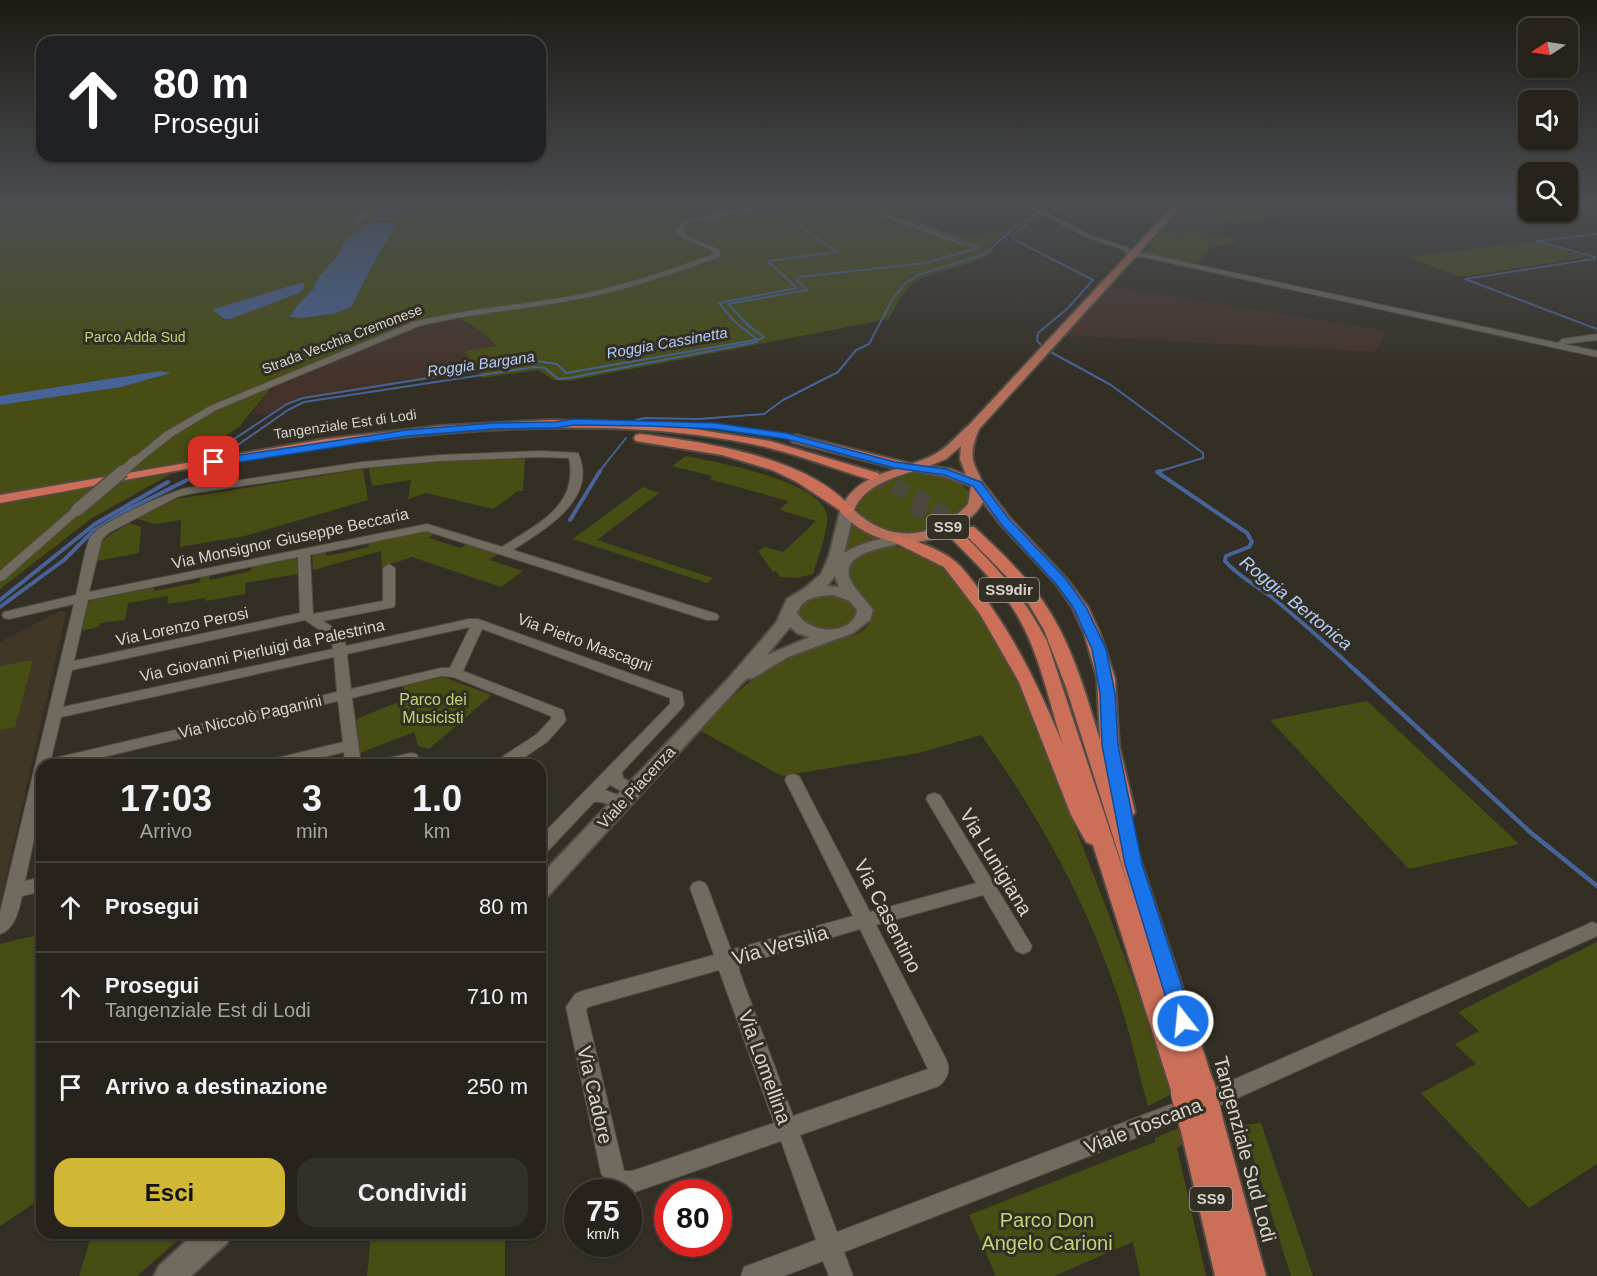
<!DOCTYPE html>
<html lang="it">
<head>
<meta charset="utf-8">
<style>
  body { margin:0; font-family:Arial,sans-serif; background:#332f29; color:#f1f3f6; height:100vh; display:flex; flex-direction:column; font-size:22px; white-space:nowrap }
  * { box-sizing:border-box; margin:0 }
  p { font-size:20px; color:#a4a4a3 }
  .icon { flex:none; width:33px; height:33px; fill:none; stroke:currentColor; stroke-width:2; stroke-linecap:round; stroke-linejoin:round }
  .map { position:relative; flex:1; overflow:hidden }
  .side { position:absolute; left:36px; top:759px; width:510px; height:480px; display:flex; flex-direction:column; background:#27231c; border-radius:18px; box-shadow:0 2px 4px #0004,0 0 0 2px #43403b }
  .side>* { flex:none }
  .top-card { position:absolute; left:36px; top:36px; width:510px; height:126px; border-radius:18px; box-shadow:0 2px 4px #0004,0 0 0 2px #43403b; background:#202124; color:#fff; overflow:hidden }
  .needle { width:39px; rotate:258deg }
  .fabs { position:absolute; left:1518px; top:18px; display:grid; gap:12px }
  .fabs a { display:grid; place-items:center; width:60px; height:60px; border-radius:12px; background:#27231c; box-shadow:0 2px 4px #0004,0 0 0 2px #43403b; font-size:30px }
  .speed { position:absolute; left:564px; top:1179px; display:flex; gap:12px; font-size:30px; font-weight:700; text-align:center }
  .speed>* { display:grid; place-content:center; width:78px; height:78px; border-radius:50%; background:#27231c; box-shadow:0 2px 4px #0004,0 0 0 2px #43403b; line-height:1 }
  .speed small { font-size:15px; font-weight:400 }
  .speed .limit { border:9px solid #d22; background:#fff; color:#111 }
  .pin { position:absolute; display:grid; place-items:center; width:51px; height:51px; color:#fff; margin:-26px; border-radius:12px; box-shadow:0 3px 9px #0006 }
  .me { position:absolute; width:66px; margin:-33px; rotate:344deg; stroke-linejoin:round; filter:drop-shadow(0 0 4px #0008) }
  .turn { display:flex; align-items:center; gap:21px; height:126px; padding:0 18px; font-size:27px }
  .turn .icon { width:78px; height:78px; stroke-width:2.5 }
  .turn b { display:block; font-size:42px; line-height:51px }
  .eta { display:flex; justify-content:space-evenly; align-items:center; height:102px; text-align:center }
  .eta b { font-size:36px; font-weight:700; line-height:42px }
  .primary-button { display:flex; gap:12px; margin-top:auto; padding:12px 18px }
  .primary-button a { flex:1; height:69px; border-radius:18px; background:#d0b736; color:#111; font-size:24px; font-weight:700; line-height:69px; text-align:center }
  .primary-button a+a { background:#332f29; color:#f1f3f6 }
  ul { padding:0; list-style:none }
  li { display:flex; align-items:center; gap:18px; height:90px; padding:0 18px; border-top:2px solid #43403b }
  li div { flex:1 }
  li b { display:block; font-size:22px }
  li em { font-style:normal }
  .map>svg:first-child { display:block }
</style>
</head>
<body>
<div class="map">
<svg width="1597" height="1276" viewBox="0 0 1597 1276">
  <rect width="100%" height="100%" fill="#342f25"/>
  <g fill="#403727">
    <path d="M1181,205L1184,206L1230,222L1219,236L1185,230L1182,234L1157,230Z"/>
    <path d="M60,611L66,612L0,904V642Z"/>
  </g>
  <g fill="#44322a">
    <path d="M1104,285L1386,331L1376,352L1059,335Z"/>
    <path d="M477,314L534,361L303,397L286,403L270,414H252L265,395L291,372L418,322L437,323Z"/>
  </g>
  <g fill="#474d13">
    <path d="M0,203H885L888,206H902L908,211L918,210L919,213L915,214L917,221L955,235L1006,232L988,247L995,251C986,258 976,261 965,265C921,278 911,274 889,319L569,381L554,380L538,370L482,378L465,351L497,346C475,324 461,313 429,319L275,383L239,427L171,474L92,518L0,589Z"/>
    <path d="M1187,203H1239L1284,217L1235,224L1184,206Z"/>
    <path d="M1185,230L1231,238L1236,242L1212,247L1196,264L1143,254L1160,231L1182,234Z"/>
    <path d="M1533,241L1586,257L1460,277L1408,257Z"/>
    <path d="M686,456C716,462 820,480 827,515C829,527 817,562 813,574L797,578L780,577L776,571L773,572L758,551L765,547L783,552L816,521L780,510L788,501L709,479L712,476L672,466Z"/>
    <path d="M525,459L523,491H518L493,509L426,493L408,499L411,480L372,486L369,468L458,460Z"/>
    <path d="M363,469L368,500L245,536L180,547L181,520L155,524L137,519L176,499Z"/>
    <path d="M912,473C932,472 956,475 969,492L966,506C940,531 904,543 872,524C864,520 859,517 857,507C864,487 893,476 912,473Z"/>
    <path d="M643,487L659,493L597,540L713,578L707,583L573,539Z"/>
    <path d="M129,523L141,527L139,553L97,561L102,540Z"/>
    <path d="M848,524H851L879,539L843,550Z"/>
    <path d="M425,531L435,533L429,538L460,548L467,544L498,554L490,560L523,571L501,587L412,557L382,567L381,551L313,570L312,554L325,551L327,556L369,547L368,542Z"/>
    <path d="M888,546C909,547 930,554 946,570C1010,632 1048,755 1079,837C1112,923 1145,1007 1172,1094L1148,1106C1137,1067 1129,1026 1115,988C1083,895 1038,815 981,735L919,753L782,776L699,730C741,687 761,667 818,644C834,638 863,640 871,620C877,606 854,588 847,578C851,551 865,552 888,546Z"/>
    <path d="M294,558L297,559L298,574L246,583L245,594L206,601V598L167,604L168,596L128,603L125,620L100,623L98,627L82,631L88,603L92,600L154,587V591L200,582V577L209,575L210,580L251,571L252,566Z"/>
    <path d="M826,595C839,596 853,599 856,613C847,637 816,629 800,619L798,608L809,598Z"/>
    <path d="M33,660L15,727L0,730V666Z"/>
    <path d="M443,677L492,695L429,749L418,746L414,732L360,753L356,719L396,703L405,695L403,686Z"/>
    <path d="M1367,701L1519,844L1409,869L1270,720Z"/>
    <path d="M42,934V1198L0,1226V944Z"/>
    <path d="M1597,942V1164L1529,1208L1421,1093L1476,1064L1455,1044L1479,1031L1458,1012Z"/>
    <path d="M1261,1123L1313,1276H1291L1243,1125Z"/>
    <path d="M1181,1127L1185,1143L1177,1148L1206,1276H1140L1133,1242L1054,1276H996L969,1215L1155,1142V1138Z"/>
    <path d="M92,1233H186L137,1276H79Z"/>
    <path d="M371,1233H505V1276H367Z"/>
  </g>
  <g fill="#476398">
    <path d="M385,203H409C402,219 390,221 372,221Z"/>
    <path d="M369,223H397L370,269L352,306L336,313L303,318L290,317L297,306L313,289L318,278L336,257L348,237Z"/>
    <path d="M300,283H304V288L299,293L230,319H225L214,311V309Z"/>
    <path d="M160,371L171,373L121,387L0,405V396Z"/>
  </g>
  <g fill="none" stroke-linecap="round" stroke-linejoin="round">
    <g stroke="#476398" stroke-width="2">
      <path d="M884,203L885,206"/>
      <path d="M1071,203L1031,220L1012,236L1015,240L1093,280L1068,308L1038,333L1037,341L1047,350L1111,385L1203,453V458L1157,472"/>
      <path d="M1048,208L1061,203"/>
      <path d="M1597,234L1537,241L1595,257L1594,259L1465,279L1597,329"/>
      <path d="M903,285L918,275L985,254L1015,227L1039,212"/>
      <path d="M636,420L645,418L699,419L764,414L783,400L838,372L856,350L869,344L892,300L902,287"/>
      <path d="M222,456L288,410L304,402L535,367L545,368L558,379L569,378L757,342L758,340L734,321L719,303L797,288L768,261L837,252L773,208"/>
      <path d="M204,459L287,404L303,398L536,361L557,364L566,373L761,339L764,337L749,326L728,304L807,290L797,280L800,277L925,263L979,248L919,224"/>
      <path d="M599,472L626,438"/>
    </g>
    <g stroke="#476398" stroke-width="4">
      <path d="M1161,471L1157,472L1247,533L1252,542L1249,547L1226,556L1225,561C1238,576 1257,586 1273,598C1302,622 1329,646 1357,672"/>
      <path d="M570,520L600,471"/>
      <path d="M0,600L95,524L168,482"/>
      <path d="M0,607L64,560L93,531L129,509L187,480"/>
    </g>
    <path stroke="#476398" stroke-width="4.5" d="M1355,670L1530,832L1597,886"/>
    <g stroke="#4c483e" stroke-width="15" stroke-dasharray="15 8" stroke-linecap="butt">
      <path d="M873,476L922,499L969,530"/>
      <path d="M913,506L956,535"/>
    </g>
    <defs>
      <g id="minor">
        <path d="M372,203H378L360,223H356V221Z"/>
        <path d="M792,203H815L756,210L689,223L682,228L686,236L720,250V257C672,274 624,291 574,300C522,310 470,313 419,326L216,410L173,436L140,462L136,463L131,460L165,432L210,406L413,322C466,309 519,305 572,296C621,287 668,270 714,254L711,250L678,235L676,228L687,219L756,206Z"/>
        <path d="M875,203H881L888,215L967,244L962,245L884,217Z"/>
        <path d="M1020,203H1028L1090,235L1126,247L1134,253H1143L1558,343L1562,339L1597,334V340L1564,344L1597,351V357L1143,257L1126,258L1127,254L1122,249L1086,237Z"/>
        <path d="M540,451L578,453C599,499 545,529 513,550L717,614L719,617L717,620H707L426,531L310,555L313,614L383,601V568L389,564L395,568V604L394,607L323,621L343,633L346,646L469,619H478L682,692L684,705L682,708L622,772L623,778L639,786L641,790L639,794H627L610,785L605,790L628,799L630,803L628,807C616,811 606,800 594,802L546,853L540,854V837L670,704V698L482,629L463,671L563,710L566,720L564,723L547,742L513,765H494L496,761L537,734L551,719V716L453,677L441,676L352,698L361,765H345L344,752L291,765H261L263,761L269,760L343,742L338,701L70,765H42V801L25,881L42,877V891L22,896C19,910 15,929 0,934V912L74,604L9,619L4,618L2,615L4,612L76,595C79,583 85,545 91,536C101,522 169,492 187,488L362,462L440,455ZM540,457L569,458C579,506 537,524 502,547L427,524L89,592L102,539L110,532L177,497L188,494L362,468L440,461ZM298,557L300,613L74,661L88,600ZM305,620L331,638L333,649L63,707L72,670ZM470,627L450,668H441L351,689L347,654ZM334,657L337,692L51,759L61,717Z"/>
        <path d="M77,507L83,510L81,512L4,580L0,581V571L73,508Z"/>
        <path d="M411,753L416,754L419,758L415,765H374L376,761Z"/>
        <path d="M793,774L799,776L801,780L870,912L976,883L926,799L928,795L934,793L940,795L1032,946L1030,951L1023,954L1016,951L983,895L876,925L946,1059C951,1070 948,1078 939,1086L800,1135L837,1232L1219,1086L1586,925L1592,922L1597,924V936L1233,1100L844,1252L853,1276H829L823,1261L784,1276H741L744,1267L816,1240L781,1141L632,1193L611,1190L601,1173L566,1007L575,994L582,991L714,955L690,888L693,883L699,881L705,883L708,888L731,950L853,916L785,780L787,776ZM860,929L928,1069L793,1116L739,970V965ZM719,970L774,1123L632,1171H624L586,1010L588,1007Z"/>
      </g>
      <g id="tertiary">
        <path d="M847,507L854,511L844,553C860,543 878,539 897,536L904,540L902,543C884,548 835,553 852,583C858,593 867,601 873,610L870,620L853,633L788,657L753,678L746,679L548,896L540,899V876L727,680L776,623L787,599L805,588L821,574L829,556L840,511ZM835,576L839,587L827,586ZM833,595L850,601L857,610C853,636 809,635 797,613C803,597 817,596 833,595ZM790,627L797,633L810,637L767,655Z"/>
        <path d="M195,1233H231L227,1243L191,1276H154L159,1266Z"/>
      </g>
      <path id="primary" d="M1176,203H1184L979,429C975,439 971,450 973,460C976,474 988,484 984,499C980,511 969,519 959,526C919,552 875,547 842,514L840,511C857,469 903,473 937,453C949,446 958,434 969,425ZM961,446L960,459L966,475L951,469L929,466L946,459ZM913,471L943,476L971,486L968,504C935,540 889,544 854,510C864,486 890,479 913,471Z"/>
      <g id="trunk">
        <path d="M551,420L662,424L770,441L878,473L880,476L873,480L868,479C835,469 802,456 769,448C737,440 694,434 661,431C439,414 217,464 0,503V495L326,439L439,426Z"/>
        <path d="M640,434C704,442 811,457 854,511L847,515L797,482L772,470L722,455L636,441L634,438L636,435Z"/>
        <path d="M796,435L916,465L918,468L911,472L792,442L790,439L792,436Z"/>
        <path d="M979,483L984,484L1010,518L1067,579L1088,607L1100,633L1115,678L1119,745L1135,812L1132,817L1127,819L1215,1087L1211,1095L1202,1099L1196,1097L1193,1103L1184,1106L1175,1103L1093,845L1086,842L1071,815L1019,682L980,614L944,567L890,540L897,536C917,541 940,549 956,562C966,571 974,583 982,594C1017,641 1041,692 1063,745C1049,702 1040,654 1017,615C1000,585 974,562 951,538L949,535L951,532H961C998,569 1022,594 1047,641L1132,897L1066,687L1044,630L1027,601L1012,582L964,533L962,530L964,527H974C998,549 1021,571 1040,597C1071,640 1085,691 1100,740L1097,678L1084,633L1072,607L1057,585L1000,524L974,490L972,487L974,484Z"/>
        <path d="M1209,1103L1218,1107L1222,1116L1266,1276H1215L1179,1123L1183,1114L1192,1110L1197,1112L1200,1107Z"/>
      </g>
    </defs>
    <use href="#minor" stroke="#504c43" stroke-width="2"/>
    <use href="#tertiary" stroke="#504c43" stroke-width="4"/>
    <use href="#primary" stroke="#504c43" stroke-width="4"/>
    <use href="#trunk" stroke="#504c43" stroke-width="4"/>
    <use href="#minor" fill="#706a5f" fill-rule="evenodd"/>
    <use href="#tertiary" fill="#706a5f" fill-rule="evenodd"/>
    <use href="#primary" fill="#b46e5a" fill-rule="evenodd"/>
    <use href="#trunk" fill="#cb6f58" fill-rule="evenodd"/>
    <defs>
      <path id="minor-bridge-far1" d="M122,472L136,460"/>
      <path id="minor-bridge" d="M77,510L123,471"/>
      <g id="trunk-bridge">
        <path d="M1202,1087L1209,1116"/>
        <path d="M1184,1094L1192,1123"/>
      </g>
    </defs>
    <use href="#minor-bridge-far1" stroke="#504c43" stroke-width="11" stroke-linecap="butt"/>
    <use href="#minor-bridge" stroke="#504c43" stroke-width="15" stroke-linecap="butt"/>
    <use href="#trunk-bridge" stroke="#504c43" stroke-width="28" stroke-linecap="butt"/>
    <use href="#minor-bridge-far1" stroke="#706a5f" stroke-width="9"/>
    <use href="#minor-bridge" stroke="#706a5f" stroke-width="12"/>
    <use href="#trunk-bridge" stroke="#cb6f58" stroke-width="26"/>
  </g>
  <linearGradient id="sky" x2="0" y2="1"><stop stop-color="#1d1a14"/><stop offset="0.53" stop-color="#4a4d51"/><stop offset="1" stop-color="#4a4d51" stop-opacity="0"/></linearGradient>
  <rect width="1597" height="382" fill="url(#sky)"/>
  <path fill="#1a73e8" stroke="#114b97" stroke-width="1.5" d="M574,419L715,423L786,433L895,462L946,469L981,482L1009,519L1066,579L1086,607L1106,649L1115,693L1118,745L1142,864L1193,1021L1190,1027L1183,1030L1176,1027L1173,1021L1125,864L1102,745L1100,693L1092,649L1073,607L1057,585L1001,524L973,486L944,475L895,468L786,439L715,429L649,426L574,425L556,428L494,429L407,436L214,466L208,462L214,459L407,430L494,423L556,422Z"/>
  <g text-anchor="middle" stroke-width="6" stroke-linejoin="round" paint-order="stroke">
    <g font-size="14" fill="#c5d272" stroke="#342f25">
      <text x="135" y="342">Parco Adda Sud</text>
    </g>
    <g font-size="14" fill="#d7d4cd" stroke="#342f25">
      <text transform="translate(342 339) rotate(-21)" y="5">Strada Vecchia Cremonese</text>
      <text transform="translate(345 424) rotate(-8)" y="5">Tangenziale Est di Lodi</text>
    </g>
    <g font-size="15" font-style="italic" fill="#b2ccfc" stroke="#342f25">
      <text transform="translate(667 343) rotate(-10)" y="5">Roggia Cassinetta</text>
      <text transform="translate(481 364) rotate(-8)" y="5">Roggia Bargana</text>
    </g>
    <g fill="#342f25" stroke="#a6a29b" stroke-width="1.5">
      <rect x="927" y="515" width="42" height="24" rx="4.5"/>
      <rect x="979" y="578" width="60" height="24" rx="4.5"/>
      <rect x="1190" y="1187" width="42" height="24" rx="4.5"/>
    </g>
    <g font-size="15" font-weight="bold" fill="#d7d4cd">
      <text x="948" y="532">SS9</text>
      <text x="1009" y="595">SS9dir</text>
      <text x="1211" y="1204">SS9</text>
    </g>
    <g font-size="16" fill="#d7d4cd" stroke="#342f25">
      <text transform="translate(290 538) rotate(-12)" y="6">Via Monsignor Giuseppe Beccaria</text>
      <text transform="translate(182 626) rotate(-12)" y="6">Via Lorenzo Perosi</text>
      <text transform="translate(585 642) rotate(20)" y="6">Via Pietro Mascagni</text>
      <text transform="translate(262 650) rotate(-12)" y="6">Via Giovanni Pierluigi da Palestrina</text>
      <text transform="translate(250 716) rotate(-13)" y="6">Via Niccolò Paganini</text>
      <text transform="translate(636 787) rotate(-47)" y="6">Viale Piacenza</text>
    </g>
    <g font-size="16" fill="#c5d272" stroke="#342f25">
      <text x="433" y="705">Parco dei<tspan x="433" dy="18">Musicisti</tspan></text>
    </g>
    <g font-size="18" font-style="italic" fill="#b2ccfc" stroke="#342f25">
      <text transform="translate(1296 603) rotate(39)" y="6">Roggia Bertonica</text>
    </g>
    <g font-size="20" fill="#d7d4cd" stroke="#342f25">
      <text transform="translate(996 862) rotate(59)" y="7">Via Lunigiana</text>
      <text transform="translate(888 916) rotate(63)" y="7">Via Casentino</text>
      <text transform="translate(780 945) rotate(-16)" y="7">Via Versilia</text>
      <text transform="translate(765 1067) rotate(70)" y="7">Via Lomellina</text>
      <text transform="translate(595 1095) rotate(77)" y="7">Via Cadore</text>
      <text transform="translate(1143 1126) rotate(-21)" y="7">Viale Toscana</text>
      <text transform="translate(1245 1149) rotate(75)" y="7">Tangenziale Sud Lodi</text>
    </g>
    <g font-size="20" fill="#c5d272" stroke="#342f25">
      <text x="1047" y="1227">Parco Don<tspan x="1047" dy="23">Angelo Carioni</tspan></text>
    </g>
  </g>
</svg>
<div class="fabs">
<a><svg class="needle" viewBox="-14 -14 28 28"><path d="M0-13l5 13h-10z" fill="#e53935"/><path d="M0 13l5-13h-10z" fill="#a4a4a3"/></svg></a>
<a><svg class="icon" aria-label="sound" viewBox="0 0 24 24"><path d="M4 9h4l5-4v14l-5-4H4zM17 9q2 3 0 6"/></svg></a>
<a><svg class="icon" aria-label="search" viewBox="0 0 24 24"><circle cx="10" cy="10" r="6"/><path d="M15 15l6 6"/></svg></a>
</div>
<div class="speed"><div>75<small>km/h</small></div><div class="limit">80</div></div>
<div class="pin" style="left:214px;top:462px;background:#d93025"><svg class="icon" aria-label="arrive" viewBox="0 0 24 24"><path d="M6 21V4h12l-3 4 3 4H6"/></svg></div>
<svg class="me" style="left:1183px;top:1021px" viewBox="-20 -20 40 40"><circle r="17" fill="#1a73e8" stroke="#fff" stroke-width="3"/><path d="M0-11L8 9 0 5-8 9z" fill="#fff"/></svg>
<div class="top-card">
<div class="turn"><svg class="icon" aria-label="ahead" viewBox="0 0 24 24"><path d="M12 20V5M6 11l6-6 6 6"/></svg><div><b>80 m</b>Prosegui</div></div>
</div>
<section class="side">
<div class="eta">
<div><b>17:03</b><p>Arrivo</p></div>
<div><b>3</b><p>min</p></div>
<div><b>1.0</b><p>km</p></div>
</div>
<ul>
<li><svg class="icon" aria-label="ahead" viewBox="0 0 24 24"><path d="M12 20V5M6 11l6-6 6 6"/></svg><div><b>Prosegui</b></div><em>80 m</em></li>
<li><svg class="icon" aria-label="ahead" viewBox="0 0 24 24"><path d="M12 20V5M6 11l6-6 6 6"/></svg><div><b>Prosegui</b><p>Tangenziale Est di Lodi</p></div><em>710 m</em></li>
<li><svg class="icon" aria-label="arrive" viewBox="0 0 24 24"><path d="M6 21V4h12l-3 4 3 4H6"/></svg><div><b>Arrivo a destinazione</b></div><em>250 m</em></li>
</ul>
<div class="primary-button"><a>Esci</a><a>Condividi</a></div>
</section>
</div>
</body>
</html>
